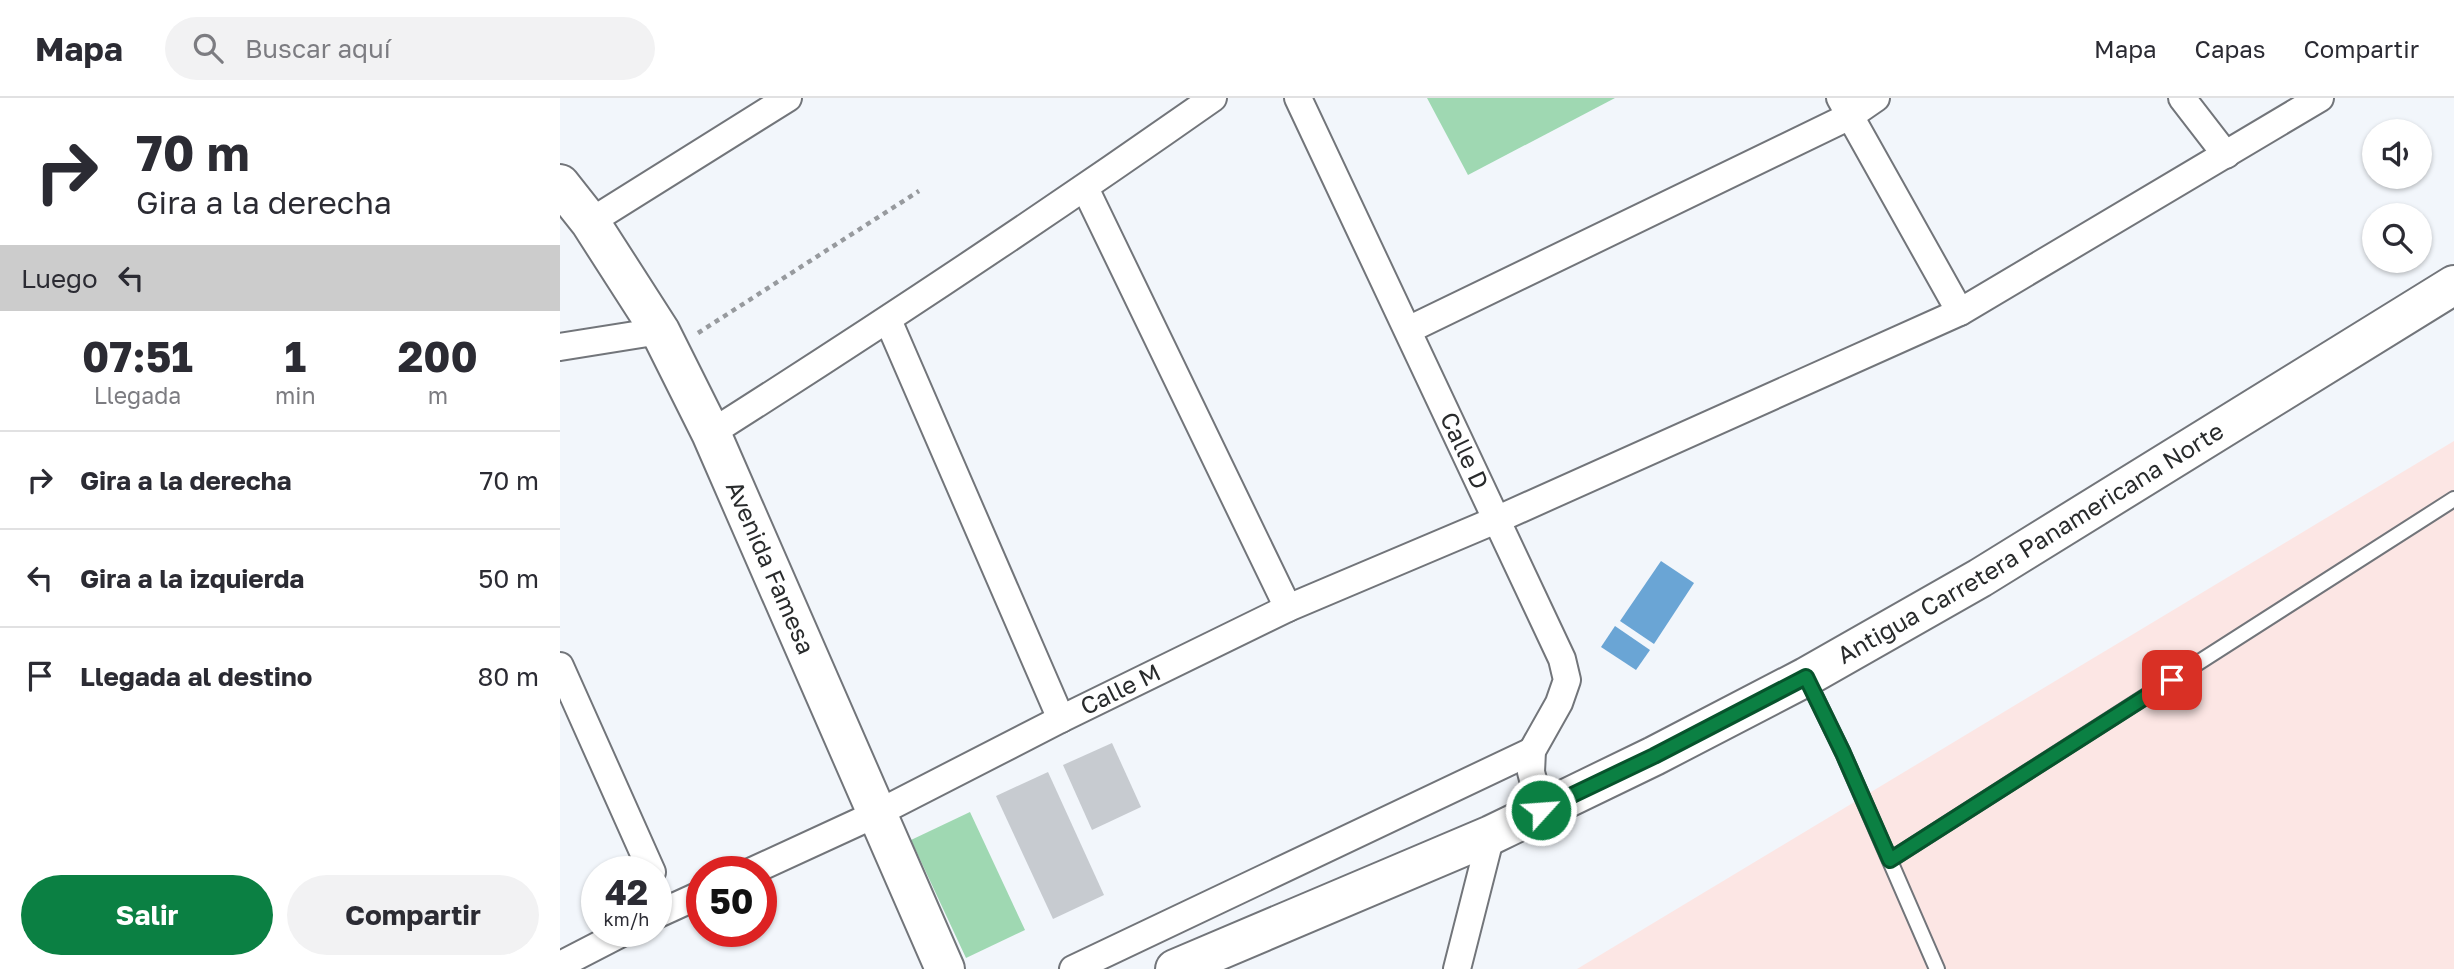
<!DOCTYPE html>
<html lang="es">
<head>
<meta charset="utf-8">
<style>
  body { margin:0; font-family:"Golos Text",sans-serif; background:#f2f2f3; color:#2b2b33; height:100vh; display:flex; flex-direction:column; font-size:26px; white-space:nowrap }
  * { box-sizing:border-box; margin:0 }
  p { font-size:23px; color:#7c7c81 }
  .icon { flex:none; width:38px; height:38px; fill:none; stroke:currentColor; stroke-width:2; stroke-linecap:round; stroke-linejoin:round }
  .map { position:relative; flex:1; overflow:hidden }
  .side { display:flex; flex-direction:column; background:#fff; width:560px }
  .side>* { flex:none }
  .banner { background:#fff; color:#2b2b33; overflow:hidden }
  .controls { position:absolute; left:1802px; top:21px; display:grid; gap:14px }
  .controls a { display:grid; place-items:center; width:70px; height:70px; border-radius:50%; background:#fff; box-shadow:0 2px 5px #0004; font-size:35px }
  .speed { position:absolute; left:21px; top:758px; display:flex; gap:14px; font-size:35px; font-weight:700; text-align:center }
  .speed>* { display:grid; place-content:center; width:91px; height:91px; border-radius:50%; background:#fff; box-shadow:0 2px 5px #0004; line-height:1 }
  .speed small { font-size:18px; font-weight:400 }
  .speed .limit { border:10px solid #d22; background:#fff; color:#111 }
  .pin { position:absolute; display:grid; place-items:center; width:60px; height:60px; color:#fff; margin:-30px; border-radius:14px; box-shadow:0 4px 10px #0006 }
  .me { position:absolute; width:77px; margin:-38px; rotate:64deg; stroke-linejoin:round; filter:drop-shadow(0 0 5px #0008) }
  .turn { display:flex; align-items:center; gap:24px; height:147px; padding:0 21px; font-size:32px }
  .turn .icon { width:91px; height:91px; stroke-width:2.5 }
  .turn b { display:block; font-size:49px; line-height:60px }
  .then { display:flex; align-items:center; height:66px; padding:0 21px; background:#0003; gap:14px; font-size:26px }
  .eta { display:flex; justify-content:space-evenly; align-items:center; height:119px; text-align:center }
  .eta b { font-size:42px; font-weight:700; line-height:49px }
  .action { display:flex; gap:14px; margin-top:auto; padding:14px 21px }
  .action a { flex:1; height:80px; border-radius:42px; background:#0b8043; color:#fff; font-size:28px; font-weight:700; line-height:80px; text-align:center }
  .action a+a { background:#f2f2f3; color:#2b2b33 }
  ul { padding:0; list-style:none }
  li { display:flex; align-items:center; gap:21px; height:98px; padding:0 21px; border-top:2px solid #e1e1e2 }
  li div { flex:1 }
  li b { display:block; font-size:26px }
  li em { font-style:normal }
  header { display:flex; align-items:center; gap:42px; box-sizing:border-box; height:98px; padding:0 35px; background:#fff; border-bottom:2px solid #e1e1e2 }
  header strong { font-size:33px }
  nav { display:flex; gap:38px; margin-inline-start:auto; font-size:24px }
  .search { width:490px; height:63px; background:#f2f2f3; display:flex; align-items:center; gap:18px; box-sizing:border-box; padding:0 24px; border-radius:38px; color:#7c7c81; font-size:26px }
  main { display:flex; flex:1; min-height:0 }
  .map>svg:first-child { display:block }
</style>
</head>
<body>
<header>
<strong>Mapa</strong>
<div class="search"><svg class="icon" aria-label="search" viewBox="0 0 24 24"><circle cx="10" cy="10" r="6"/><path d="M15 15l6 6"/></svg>Buscar aquí</div>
<nav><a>Mapa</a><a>Capas</a><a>Compartir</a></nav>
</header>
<main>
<section class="side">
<div class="banner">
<div class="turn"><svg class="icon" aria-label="right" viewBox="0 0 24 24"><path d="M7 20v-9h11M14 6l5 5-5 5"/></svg><div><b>70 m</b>Gira a la derecha</div></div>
<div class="then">Luego<svg class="icon" aria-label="left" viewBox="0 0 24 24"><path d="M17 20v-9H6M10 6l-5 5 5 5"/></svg></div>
</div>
<div class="eta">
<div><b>07:51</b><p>Llegada</p></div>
<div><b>1</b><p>min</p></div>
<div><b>200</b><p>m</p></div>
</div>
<ul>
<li><svg class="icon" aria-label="right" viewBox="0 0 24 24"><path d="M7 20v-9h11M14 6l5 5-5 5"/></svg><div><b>Gira a la derecha</b></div><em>70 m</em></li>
<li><svg class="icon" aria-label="left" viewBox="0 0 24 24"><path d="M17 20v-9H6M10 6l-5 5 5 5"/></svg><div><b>Gira a la izquierda</b></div><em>50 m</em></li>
<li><svg class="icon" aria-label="arrive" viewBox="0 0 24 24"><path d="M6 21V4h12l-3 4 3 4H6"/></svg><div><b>Llegada al destino</b></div><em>80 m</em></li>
</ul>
<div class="action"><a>Salir</a><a>Compartir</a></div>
</section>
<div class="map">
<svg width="1894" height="871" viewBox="0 0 1894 871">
  <rect width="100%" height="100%" fill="#f2f6fb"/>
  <path fill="#fce6e4" d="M1894,343V871H1017Z"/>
  <g fill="#9fd8b2">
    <path d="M867,0H1055L908,77Z"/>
    <path d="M410,714L465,832L406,860L351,742Z"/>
  </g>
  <g fill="#6aa5d5">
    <path d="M1101,463L1134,485L1094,546L1060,523Z"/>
    <path d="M1055,528L1090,552L1076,572L1041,549Z"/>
  </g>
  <g fill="#c7cbd0">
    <path d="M552,645L581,709L532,732L503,667Z"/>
    <path d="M488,674L544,797L493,821L436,698Z"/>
  </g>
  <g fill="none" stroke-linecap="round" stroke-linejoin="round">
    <defs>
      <g id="lane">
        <path d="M1247,581L1283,655L1377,871"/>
        <path d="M1330,762L1894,401"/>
      </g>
      <g id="street">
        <path id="s1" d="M738,0L1002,561L1007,582L999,605L972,653L971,674L981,712"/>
        <path d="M1280,0L1400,214"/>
        <path d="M1622,0L1666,57"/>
        <path d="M525,90L728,510"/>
        <path d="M30,124L228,0"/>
        <path d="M328,222L501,621"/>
        <path d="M848,232L1290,18L1316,0"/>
        <path d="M0,249L100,233"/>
        <path d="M151,335C321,227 488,116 653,0"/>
        <path d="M0,568L92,774"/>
        <path id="s2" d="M190,774L316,716L501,621L728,510L936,422L1400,214L1760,0"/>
        <path d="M96,817L142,796"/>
        <path d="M0,867L66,833"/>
        <path d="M513,871L972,653"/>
        <path d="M897,871L931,737"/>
      </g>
      <g id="secondary">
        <path id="s3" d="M0,86L30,124L100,233L151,335L385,871"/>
        <path id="s4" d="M615,871L931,737L1094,658L1246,579L1420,480L1894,187"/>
      </g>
    </defs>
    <use href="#lane" stroke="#72757a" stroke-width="18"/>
    <use href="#street" stroke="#72757a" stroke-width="30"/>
    <use href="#secondary" stroke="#72757a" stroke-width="42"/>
    <path stroke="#979a9e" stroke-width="4.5" stroke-dasharray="5 5" stroke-linecap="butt" d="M138,235L359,93"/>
    <use href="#lane" stroke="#fff" stroke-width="14"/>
    <use href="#street" stroke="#fff" stroke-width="26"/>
    <use href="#secondary" stroke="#fff" stroke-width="38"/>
  </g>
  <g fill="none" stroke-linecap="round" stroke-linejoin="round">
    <defs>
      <path id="route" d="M981,712L1094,658L1246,579L1283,655L1330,762L1612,582"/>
    </defs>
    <use href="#route" stroke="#07532c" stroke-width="18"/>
    <use href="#route" stroke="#0b8043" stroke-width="12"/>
  </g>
  <g text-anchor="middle" stroke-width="5" stroke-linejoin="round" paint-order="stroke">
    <g font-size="24" fill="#292b2c" stroke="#fff">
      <text dy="8" stroke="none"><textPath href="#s1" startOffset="390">Calle D</textPath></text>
      <text dy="8" stroke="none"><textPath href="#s4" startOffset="957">Antigua Carretera Panamericana Norte</textPath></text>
      <text dy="8" stroke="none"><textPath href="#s3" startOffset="439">Avenida Famesa</textPath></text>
      <text dy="8" stroke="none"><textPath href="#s2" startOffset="413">Calle M</textPath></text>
    </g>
  </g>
</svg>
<div class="controls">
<a><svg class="icon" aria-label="sound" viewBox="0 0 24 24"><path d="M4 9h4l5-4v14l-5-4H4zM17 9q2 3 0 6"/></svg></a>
<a><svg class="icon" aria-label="search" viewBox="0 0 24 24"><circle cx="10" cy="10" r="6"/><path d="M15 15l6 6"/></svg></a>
</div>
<div class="speed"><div>42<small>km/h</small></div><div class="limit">50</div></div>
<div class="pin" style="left:1612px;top:582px;background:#d93025"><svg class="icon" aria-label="arrive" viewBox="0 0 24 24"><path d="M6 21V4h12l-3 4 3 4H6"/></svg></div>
<svg class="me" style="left:981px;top:712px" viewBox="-20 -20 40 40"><circle r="17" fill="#0b8043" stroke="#fff" stroke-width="3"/><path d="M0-11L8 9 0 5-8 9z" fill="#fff"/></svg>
</div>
</main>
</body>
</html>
